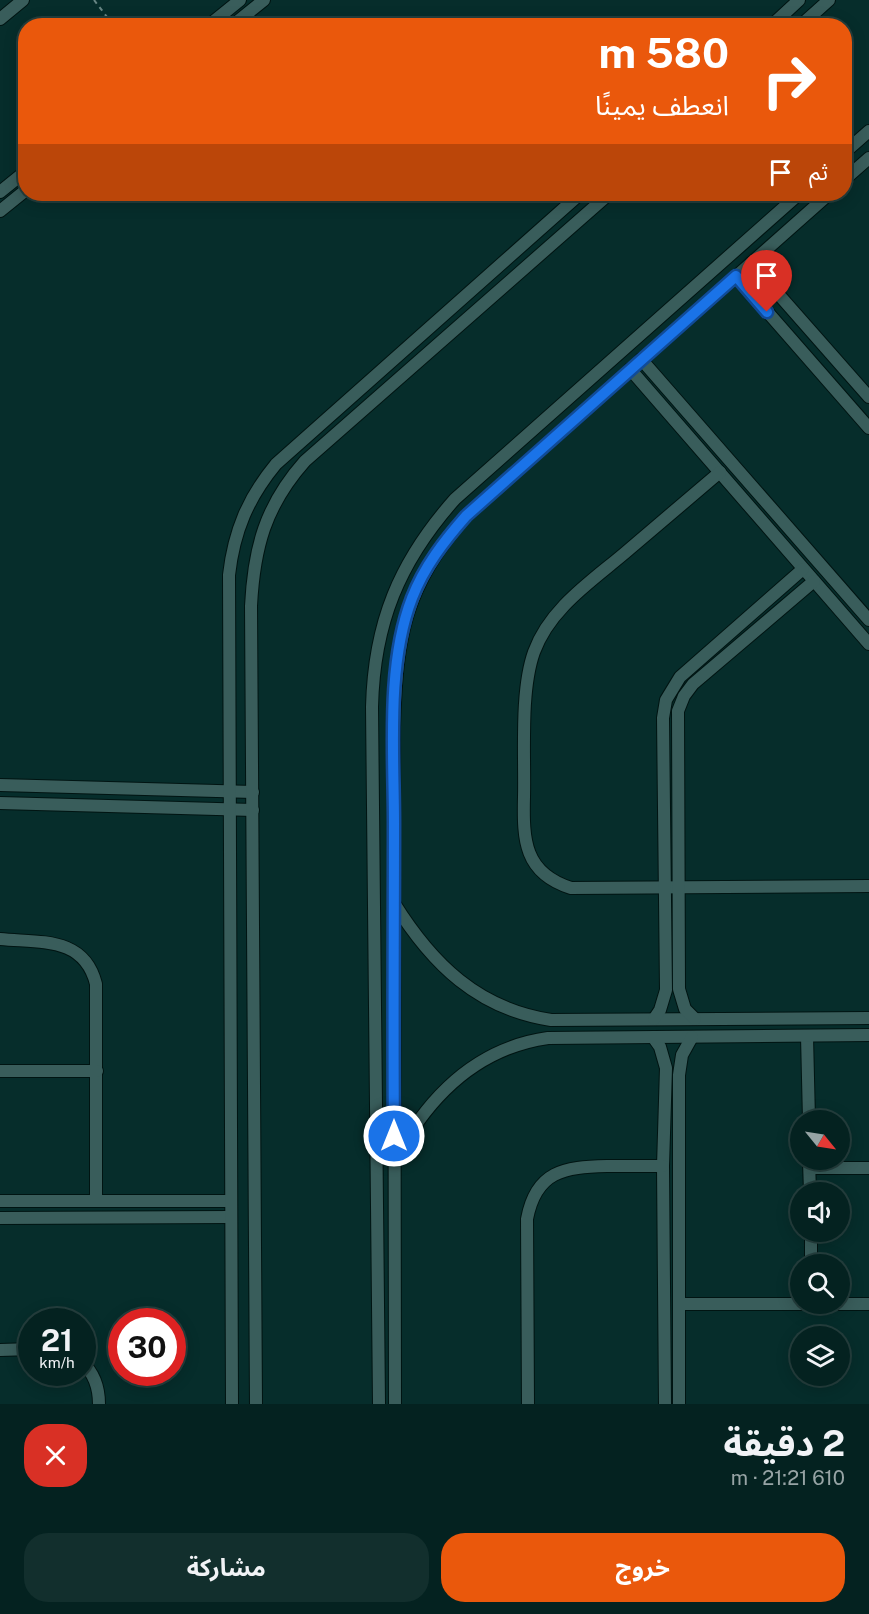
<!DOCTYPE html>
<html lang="ar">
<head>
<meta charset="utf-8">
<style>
  body { margin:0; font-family:"Public Sans","Noto Sans Arabic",sans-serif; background:#122f2d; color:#f1f3f6; direction:rtl; height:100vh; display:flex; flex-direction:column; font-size:22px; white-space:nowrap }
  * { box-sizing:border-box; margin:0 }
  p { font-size:20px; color:#97a4a5 }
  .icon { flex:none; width:33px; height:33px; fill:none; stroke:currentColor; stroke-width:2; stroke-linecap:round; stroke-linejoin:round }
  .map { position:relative; height:1404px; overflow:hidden; direction:ltr }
  .details { display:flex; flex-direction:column; background:#042220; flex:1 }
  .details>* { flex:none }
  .banner { position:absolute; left:18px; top:18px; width:834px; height:183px; border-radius:24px; box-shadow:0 3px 15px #0003,0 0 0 2px #253f3e; direction:rtl; background:#ea580c; color:#fff; overflow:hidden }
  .needle { width:39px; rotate:120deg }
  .fabs { position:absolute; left:790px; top:1110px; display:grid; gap:12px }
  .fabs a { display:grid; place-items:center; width:60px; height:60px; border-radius:50%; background:#042220; box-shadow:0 3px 15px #0003,0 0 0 2px #253f3e; font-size:30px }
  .speed { position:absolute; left:18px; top:1308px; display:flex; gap:12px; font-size:30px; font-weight:700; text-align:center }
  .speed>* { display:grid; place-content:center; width:78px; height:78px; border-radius:50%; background:#042220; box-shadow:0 3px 15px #0003,0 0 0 2px #253f3e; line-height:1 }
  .speed small { font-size:15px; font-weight:400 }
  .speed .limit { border:9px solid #d22; background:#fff; color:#111 }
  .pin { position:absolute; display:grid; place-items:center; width:51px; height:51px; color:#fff; margin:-62px -26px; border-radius:50% 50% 50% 0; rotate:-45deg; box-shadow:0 0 6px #0007 }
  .pin .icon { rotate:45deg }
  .me { position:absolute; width:66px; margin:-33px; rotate:0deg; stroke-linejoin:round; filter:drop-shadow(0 0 4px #0008) }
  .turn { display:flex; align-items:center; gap:21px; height:126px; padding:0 24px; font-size:27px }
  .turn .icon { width:78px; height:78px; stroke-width:2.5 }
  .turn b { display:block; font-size:42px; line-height:51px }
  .then { display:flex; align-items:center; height:57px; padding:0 24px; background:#0003; gap:12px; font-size:22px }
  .round { display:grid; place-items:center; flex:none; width:63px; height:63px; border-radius:24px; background:#122f2d }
  .summary { display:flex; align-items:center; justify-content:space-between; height:102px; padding:0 24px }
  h1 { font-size:36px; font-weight:700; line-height:45px }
  .primary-button { display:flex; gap:12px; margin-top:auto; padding:12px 24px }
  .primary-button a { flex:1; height:69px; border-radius:24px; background:#ea580c; color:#fff; font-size:24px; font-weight:700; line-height:69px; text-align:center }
  .primary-button a+a { background:#122f2d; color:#f1f3f6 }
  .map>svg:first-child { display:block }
</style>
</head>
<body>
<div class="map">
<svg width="869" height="1404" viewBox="0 0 869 1404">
  <rect width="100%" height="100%" fill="#062d2b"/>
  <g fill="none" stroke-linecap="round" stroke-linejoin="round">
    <defs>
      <g id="street">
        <path d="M0,19L23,0"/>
        <path d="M208,26L240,0"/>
        <path d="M232,26L264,0"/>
        <path d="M771,26L799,0"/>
        <path d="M800,26L829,0"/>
        <path d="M844,153L869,131"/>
        <path d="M844,180L869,158"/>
        <path d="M0,192L26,171"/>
        <path d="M0,211L26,190"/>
        <path d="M751,263L869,397"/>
        <path d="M736,276L869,428"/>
        <path d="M641,359L869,620"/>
        <path d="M630,369L869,644"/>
        <path d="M720,472C688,499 657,526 626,552C592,581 550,608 534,652C520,691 525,755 524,797C523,840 524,873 571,888L869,886"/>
        <path d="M0,785L253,792"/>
        <path d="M0,803L253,810"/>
        <path d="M394,903C432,964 478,1009 551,1020L869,1018"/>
        <path d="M0,939C40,943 84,936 96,984V1201"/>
        <path d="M654,1019L660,1010L666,990L663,718L666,700L680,677L803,569"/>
        <path d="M695,1019L685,1009L679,989L678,711L684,696L693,684L814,581"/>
        <path d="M807,1036L809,1120"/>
        <path d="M653,1037L660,1047L666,1068L663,1166L665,1404"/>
        <path d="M0,1071H97"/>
        <path d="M395,1159C428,1097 477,1048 548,1038L869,1035"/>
        <path d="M809,1161L810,1192"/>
        <path d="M810,1168H869"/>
        <path d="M0,1201H231"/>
        <path d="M0,1218L231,1217"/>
        <path d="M811,1232V1264"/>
        <path d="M679,1304H869"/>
        <path d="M0,1350L32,1349"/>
        <path d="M82,1362C95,1374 99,1388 99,1404"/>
        <path d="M232,1404L229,575C234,531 248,498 276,464L580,194"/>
        <path d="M256,1404L251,606C254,548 265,506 305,461L609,194"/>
        <path d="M379,1404L372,707C374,623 399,562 455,499L799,194"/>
        <path d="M395,1404L394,727C397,635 404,588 466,516L829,194"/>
        <path d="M528,1404L527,1219C536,1171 564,1167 607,1166C625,1166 644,1166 663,1166"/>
        <path d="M679,1404V1075L682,1055L692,1037"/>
      </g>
    </defs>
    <use href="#street" stroke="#001412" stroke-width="14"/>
    <path stroke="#688684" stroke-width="2" stroke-dasharray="4.5 4.5" stroke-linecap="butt" d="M94,0L114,26"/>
    <use href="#street" stroke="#395d5b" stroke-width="12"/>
  </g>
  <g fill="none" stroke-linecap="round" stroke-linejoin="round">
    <defs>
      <path id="route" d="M394,1136C393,1032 394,928 394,823C394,753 386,665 412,598C424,567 444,541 466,516L736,276L767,312"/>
    </defs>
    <use href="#route" stroke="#114b97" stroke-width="15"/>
    <use href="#route" stroke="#1a73e8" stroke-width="10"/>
  </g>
</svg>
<div class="fabs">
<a><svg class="needle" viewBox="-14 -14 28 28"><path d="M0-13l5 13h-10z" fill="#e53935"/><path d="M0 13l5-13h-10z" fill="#97a4a5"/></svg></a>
<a><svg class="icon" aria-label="sound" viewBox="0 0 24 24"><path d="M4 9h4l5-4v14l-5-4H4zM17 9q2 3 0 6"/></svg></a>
<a><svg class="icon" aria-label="search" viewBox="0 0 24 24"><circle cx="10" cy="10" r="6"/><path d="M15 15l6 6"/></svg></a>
<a><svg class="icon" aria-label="layers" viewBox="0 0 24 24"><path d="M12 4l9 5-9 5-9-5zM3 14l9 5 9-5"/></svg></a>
</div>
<div class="speed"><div>21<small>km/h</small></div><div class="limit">30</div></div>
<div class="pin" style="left:767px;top:312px;background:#d93025"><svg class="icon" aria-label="arrive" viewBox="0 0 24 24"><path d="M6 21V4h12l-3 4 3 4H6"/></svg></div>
<svg class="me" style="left:394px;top:1136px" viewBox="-20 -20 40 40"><circle r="17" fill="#1a73e8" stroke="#fff" stroke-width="3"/><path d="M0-11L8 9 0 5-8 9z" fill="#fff"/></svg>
<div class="banner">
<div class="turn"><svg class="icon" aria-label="right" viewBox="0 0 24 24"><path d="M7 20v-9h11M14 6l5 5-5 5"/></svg><div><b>580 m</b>انعطف يمينًا</div></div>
<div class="then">ثم<svg class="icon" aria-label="arrive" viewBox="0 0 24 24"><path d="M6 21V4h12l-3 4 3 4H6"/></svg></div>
</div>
</div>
<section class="details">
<div class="summary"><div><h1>2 دقيقة</h1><p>610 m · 21:21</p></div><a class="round" style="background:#d93025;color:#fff"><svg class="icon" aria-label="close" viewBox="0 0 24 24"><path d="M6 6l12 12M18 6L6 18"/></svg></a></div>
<div class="primary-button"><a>خروج</a><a>مشاركة</a></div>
</section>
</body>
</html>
